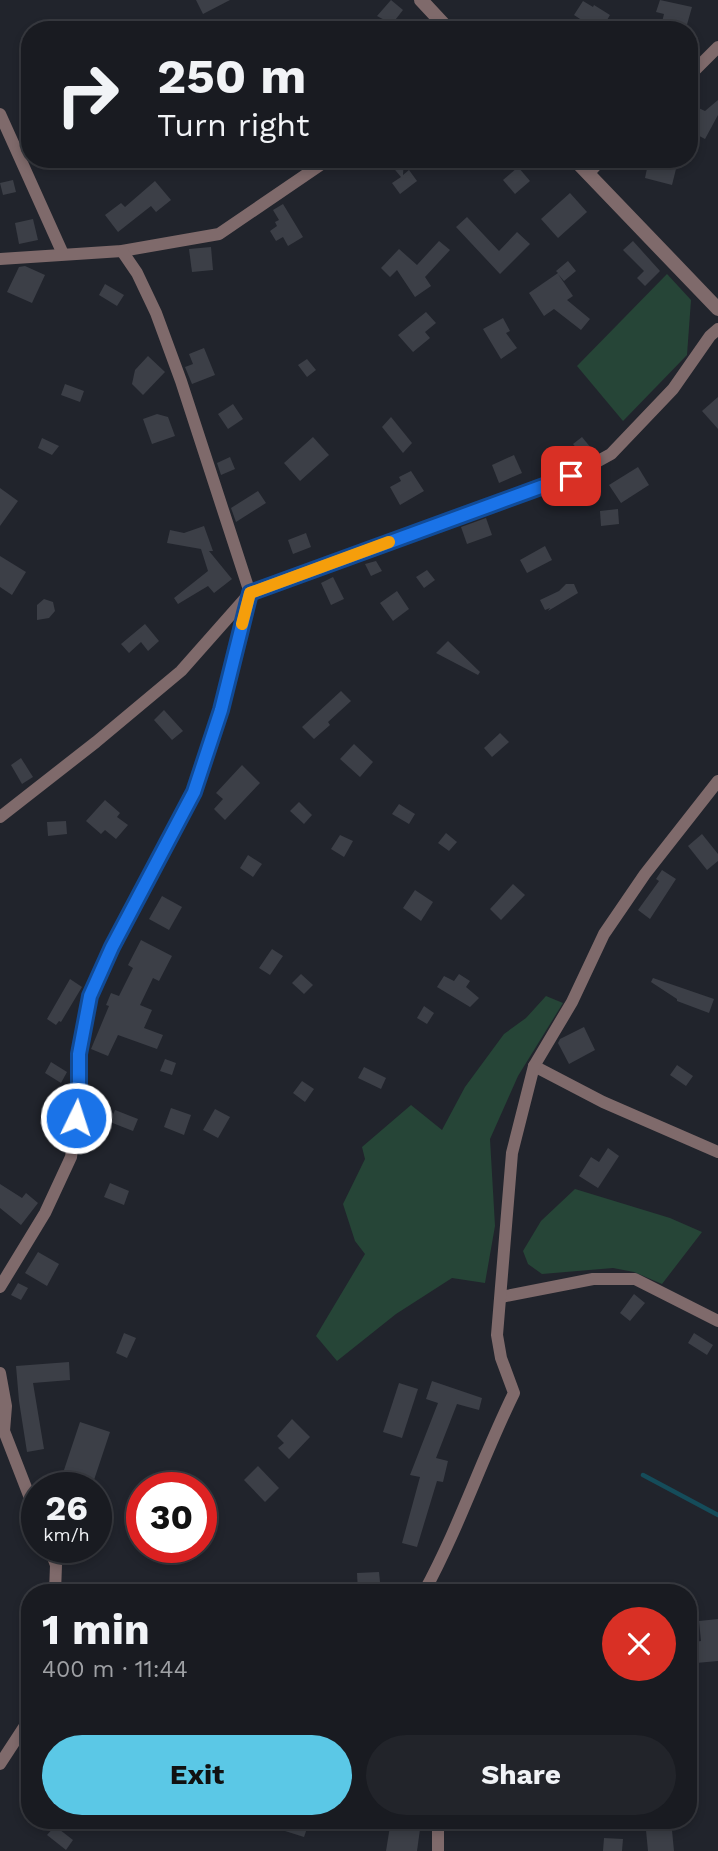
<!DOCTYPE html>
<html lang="en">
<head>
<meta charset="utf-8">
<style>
  body { margin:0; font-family:"Work Sans",sans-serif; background:#22242a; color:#f1f3f6; height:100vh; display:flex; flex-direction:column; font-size:26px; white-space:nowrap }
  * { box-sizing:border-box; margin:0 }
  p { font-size:23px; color:#9fa1a5 }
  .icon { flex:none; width:38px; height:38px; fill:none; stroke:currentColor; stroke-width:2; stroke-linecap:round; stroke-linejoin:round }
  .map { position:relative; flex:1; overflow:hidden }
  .panel { position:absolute; left:21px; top:1584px; width:676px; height:245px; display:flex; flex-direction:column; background:#191b21; border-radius:28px; box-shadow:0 4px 10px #0003,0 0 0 2px #37393f }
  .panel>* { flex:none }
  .top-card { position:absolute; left:21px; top:21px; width:677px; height:147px; border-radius:28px; box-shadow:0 4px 10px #0003,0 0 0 2px #37393f; background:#191b21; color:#f1f3f6; overflow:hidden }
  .speed { position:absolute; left:21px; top:1472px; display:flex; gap:14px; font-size:35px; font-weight:700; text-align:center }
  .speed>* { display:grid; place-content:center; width:91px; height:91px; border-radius:50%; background:#191b21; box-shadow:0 4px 10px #0003,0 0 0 2px #37393f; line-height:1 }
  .speed small { font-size:18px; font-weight:400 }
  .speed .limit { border:10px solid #d22; background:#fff; color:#111 }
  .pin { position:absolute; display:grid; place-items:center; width:60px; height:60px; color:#fff; margin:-30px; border-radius:14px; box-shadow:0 4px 10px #0006 }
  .me { position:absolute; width:77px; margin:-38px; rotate:4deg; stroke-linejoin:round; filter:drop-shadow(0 0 5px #0008) }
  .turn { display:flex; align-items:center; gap:24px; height:147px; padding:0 21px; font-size:32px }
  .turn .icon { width:91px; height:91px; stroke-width:2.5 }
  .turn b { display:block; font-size:49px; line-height:60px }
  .round { display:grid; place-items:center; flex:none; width:74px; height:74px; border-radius:37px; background:#22242a }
  .summary { display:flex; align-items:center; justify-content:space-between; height:119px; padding:0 21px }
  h1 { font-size:42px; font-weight:700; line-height:52px }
  .primary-button { display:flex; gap:14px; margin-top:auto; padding:14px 21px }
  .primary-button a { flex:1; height:80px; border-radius:42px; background:#5bc8e6; color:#111; font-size:28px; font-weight:700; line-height:80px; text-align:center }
  .primary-button a+a { background:#22242a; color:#f1f3f6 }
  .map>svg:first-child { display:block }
</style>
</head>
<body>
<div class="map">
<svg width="718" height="1851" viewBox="0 0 718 1851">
  <rect width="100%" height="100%" fill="#21242c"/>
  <g fill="#264537">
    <path d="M667,274L691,300L687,355L623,421L577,366Z"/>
    <path d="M546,996L563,1003L518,1076L490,1139L495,1226L485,1283L452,1278L396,1314L337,1361L316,1336L365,1254L355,1241L343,1204L365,1159L362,1147L411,1105L442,1130L465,1087L504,1034L526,1018Z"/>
    <path d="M575,1189L670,1218L702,1232L662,1284L634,1272L613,1268L542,1274L528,1264L523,1251L541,1221Z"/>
  </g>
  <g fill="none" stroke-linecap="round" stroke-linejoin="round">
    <path stroke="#154c5a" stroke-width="4.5" d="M643,1475L718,1515"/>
  </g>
  <g fill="#3c3f47">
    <path d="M196,0H230L203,14Z"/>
    <path d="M391,0L403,10L392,24L377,16Z"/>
    <path d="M660,0L692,7L686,28L662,22L664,14L656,12Z"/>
    <path d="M583,1L593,7L594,5L610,15L601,30H597L574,15Z"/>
    <path d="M718,100V115L705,139L690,131V104L705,111Z"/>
    <path d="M386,159H404L403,175L409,170L417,181L400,194L392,183L401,177Z"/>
    <path d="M649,159L678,161L672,185L645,178Z"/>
    <path d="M518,167L530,181L515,194L503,180Z"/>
    <path d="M13,180L16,192L3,195L0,183Z"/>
    <path d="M155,181L171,200L156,212L151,206L118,232L105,215L121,203L125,207Z"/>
    <path d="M570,193L587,212L558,238L541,219Z"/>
    <path d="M283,204L303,237L288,246L283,237L276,241L270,231L277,226L275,222L279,220L273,210Z"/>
    <path d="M467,217L499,251L517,232L530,244L500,274L456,227Z"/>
    <path d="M33,219L38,240L19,244L15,223Z"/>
    <path d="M439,241L450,250L425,277L431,286L415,297L397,270L390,277L381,268L399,249L417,265Z"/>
    <path d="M633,241L660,271L645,286L637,278L644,271L623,250Z"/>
    <path d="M211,247L213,270L192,272L189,249Z"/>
    <path d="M568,261L576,271L564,281L558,274L573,296L567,300L590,319L581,330L554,309L544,316L529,293L558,273L556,271Z"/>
    <path d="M25,266L45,275L32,303L7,292L19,267Z"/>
    <path d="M105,284L124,295L117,306L99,295Z"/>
    <path d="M426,312L436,323L425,332L430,338L413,352L398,335Z"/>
    <path d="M503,318L510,331L506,333L517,348L501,359L483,329Z"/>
    <path d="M204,348L215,375L192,384L185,367L193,364L189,354Z"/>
    <path d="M148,356L165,372L143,395L132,384L135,370Z"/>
    <path d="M307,359L316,370L307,377L298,365Z"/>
    <path d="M65,384L84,391L80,402L61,395Z"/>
    <path d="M718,397V429L702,411Z"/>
    <path d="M233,404L243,419L228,429L218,414Z"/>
    <path d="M157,414L168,417L175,436L152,444L143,419Z"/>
    <path d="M391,417L412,443L403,453L382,427Z"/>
    <path d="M313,437L329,455L300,481L284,463Z"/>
    <path d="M582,437L591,448L582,455L573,444Z"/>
    <path d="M42,438L59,446L52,455L38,448Z"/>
    <path d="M514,455L522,473L499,483L492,465Z"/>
    <path d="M230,457L235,469L221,475L217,463Z"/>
    <path d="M638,467L649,485L621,503L609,485Z"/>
    <path d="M411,471L424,491L400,505L390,487L401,481L399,477Z"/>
    <path d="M0,488L18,501L0,526Z"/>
    <path d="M258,491L266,503L236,522L231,508Z"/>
    <path d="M618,509L619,524L601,526L600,511Z"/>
    <path d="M486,518L492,535L467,544L461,527Z"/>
    <path d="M204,526L213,551H209L232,579L214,593L208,586L178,604L174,598L208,571L201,549L167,543L170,530L184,533Z"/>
    <path d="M306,533L311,547L293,554L288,540Z"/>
    <path d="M545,546L552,560L527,573L520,560Z"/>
    <path d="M0,556L26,572L12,595L0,587Z"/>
    <path d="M376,561L382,571L371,576L365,564Z"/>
    <path d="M427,570L435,580L424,588L416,577Z"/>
    <path d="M333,577L344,599L331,605L321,583Z"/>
    <path d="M566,584H574L578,593L548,611L550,608L545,610L540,600L559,591Z"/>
    <path d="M397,591L409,609L393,621L380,603Z"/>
    <path d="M44,599L53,602L55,611L49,618L37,620V605Z"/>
    <path d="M145,624L159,641L148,651L141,642L129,653L121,644Z"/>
    <path d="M448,641L480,672L478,675L436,653Z"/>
    <path d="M341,691L351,701L328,722L330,725L314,739L302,727Z"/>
    <path d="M164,710L183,731L172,740L154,720Z"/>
    <path d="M500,733L509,742L492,757L484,748Z"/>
    <path d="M354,744L373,762L360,777L340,759Z"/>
    <path d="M21,758L33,777L22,784L11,765Z"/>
    <path d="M242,765L260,783L225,820L214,809L223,799L216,793Z"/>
    <path d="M105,800L120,813L117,817L128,825L116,839L105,830L101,834L86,821Z"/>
    <path d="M299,802L312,815L304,824L290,811Z"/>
    <path d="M399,804L415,814L409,824L392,814Z"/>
    <path d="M66,821L67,834L48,836L47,822Z"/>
    <path d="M446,833L457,842L449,851L438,843Z"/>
    <path d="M702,834L718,854V861L707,870L688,846Z"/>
    <path d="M340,835L353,841L344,857L331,849Z"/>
    <path d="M248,855L262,864L253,877L240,868Z"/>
    <path d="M662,870L676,879L650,919L638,910L659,881L656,879Z"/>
    <path d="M513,884L525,895L501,920L490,909Z"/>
    <path d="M415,890L433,902L421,921L403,908Z"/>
    <path d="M162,896L182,907L169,930L149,919Z"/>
    <path d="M141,940L172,956L159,981L153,978L140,1005L152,1010L144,1028L163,1035L157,1049L118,1035L108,1056L91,1049L109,1006L106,1005L111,993L119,996L133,968L128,965Z"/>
    <path d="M272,949L283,956L270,975L259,968Z"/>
    <path d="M301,974L313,985L304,994L292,983Z"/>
    <path d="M459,974L470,981L466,987L479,998L470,1007L437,987L444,976L454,981Z"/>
    <path d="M653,978L714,999L709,1013L677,1001V999L651,982Z"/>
    <path d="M70,979L82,987L61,1022L59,1021L56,1025L47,1019Z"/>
    <path d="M424,1006L434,1013L427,1024L417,1018Z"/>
    <path d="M584,1027L595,1050L569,1064L558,1043L560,1039Z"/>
    <path d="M165,1059L176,1063L172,1075L160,1071Z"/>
    <path d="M51,1062L67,1072L61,1083L45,1073Z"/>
    <path d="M677,1065L693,1076L686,1086L670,1075Z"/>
    <path d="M364,1067L386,1078L381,1089L358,1078Z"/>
    <path d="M302,1081L314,1089L305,1102L293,1093Z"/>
    <path d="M171,1108L191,1115L184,1135L164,1127Z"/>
    <path d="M215,1109L230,1117L218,1138L203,1130Z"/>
    <path d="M115,1110L138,1119L133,1131L110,1122Z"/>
    <path d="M608,1148L619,1156L598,1188L579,1176L591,1157L599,1162Z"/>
    <path d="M110,1183L129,1191L124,1205L104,1197Z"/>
    <path d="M0,1184L22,1198L26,1193L38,1203L21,1225L0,1208Z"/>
    <path d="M38,1252L59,1264L47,1286L25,1273Z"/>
    <path d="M18,1283L28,1288L21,1300L11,1295Z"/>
    <path d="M634,1294L645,1303L630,1321L620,1313Z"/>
    <path d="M124,1333L136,1338L127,1358L116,1353Z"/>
    <path d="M694,1333L713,1345L707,1355L688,1343Z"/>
    <path d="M69,1362L70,1380L33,1383L44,1449L27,1452L19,1401L16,1366Z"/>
    <path d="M432,1381L482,1398L479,1410L457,1404L436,1458L448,1461L443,1482L437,1481L417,1547L402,1543L420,1477L410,1475L438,1403L426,1399Z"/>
    <path d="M399,1383L418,1389L402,1438L383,1432Z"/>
    <path d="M292,1419L310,1437L289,1459L278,1448L284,1443L277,1436Z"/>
    <path d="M80,1422L110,1432L93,1483L63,1473Z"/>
    <path d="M258,1466L279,1488L265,1502L244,1480Z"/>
    <path d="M379,1572L381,1592H358L357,1573Z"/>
    <path d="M718,1619V1661L696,1663L694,1642L701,1641L699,1621Z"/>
    <path d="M288,1820H310L304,1837L285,1831Z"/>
    <path d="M391,1820L421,1822L417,1851H386Z"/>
    <path d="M645,1820H671L674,1851H648Z"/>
    <path d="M55,1826L73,1840L66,1850L47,1835Z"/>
    <path d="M604,1838L623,1839L622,1851H603Z"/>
  </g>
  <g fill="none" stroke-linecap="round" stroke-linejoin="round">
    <g stroke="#7f6a6b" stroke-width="12">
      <path d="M690,75L718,47"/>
      <path d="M0,114L63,254"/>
      <path d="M588,174L602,159"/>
      <path d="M0,259L122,251L219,234L329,159"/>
      <path d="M0,817L96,742L181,671L250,593L571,476L611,454L673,389L710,336L718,329"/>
      <path d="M534,1066L603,1102L718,1152"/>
      <path d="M0,1287L45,1213L71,1157L79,1098V1054L90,996L112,947L194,792L221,710L250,593L181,381L156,313L137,273L122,251"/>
      <path d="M501,1297L593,1279H635L718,1321"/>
      <path d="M0,1373L6,1406L4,1431L37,1516"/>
      <path d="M49,1547L56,1565L55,1592"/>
      <path d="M424,1592C459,1528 482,1458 514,1393L501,1358L497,1335L512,1153L534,1066L572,1002L604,934L645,874L718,781"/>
      <path d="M0,1764L30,1718"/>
      <path d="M438,1820V1851"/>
    </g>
    <g stroke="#7f6a6b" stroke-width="14">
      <path d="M421,0L449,30"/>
      <path d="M574,159L718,309"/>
    </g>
  </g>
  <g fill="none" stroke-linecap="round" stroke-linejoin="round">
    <defs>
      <path id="route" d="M76,1118L79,1098V1054L90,996L112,947L194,792L221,710L250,593L571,476"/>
    </defs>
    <use href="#route" stroke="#114b97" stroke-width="18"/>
    <use href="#route" stroke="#1a73e8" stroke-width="12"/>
    <path stroke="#f59e0b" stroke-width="12" d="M242,624L250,593L389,542"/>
  </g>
</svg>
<div class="speed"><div>26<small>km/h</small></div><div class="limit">30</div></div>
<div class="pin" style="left:571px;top:476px;background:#d93025"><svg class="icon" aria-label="arrive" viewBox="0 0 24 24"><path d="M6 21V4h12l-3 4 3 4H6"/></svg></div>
<svg class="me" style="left:76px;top:1118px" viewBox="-20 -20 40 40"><circle r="17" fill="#1a73e8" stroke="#fff" stroke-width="3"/><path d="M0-11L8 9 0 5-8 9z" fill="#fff"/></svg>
<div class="top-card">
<div class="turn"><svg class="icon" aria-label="right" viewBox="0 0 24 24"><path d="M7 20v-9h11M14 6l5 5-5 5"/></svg><div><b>250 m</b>Turn right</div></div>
</div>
<section class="panel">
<div class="summary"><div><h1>1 min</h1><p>400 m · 11:44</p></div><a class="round" style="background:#d93025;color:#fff"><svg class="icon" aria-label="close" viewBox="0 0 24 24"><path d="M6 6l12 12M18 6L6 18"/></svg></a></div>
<div class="primary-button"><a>Exit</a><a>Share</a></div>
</section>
</div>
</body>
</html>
